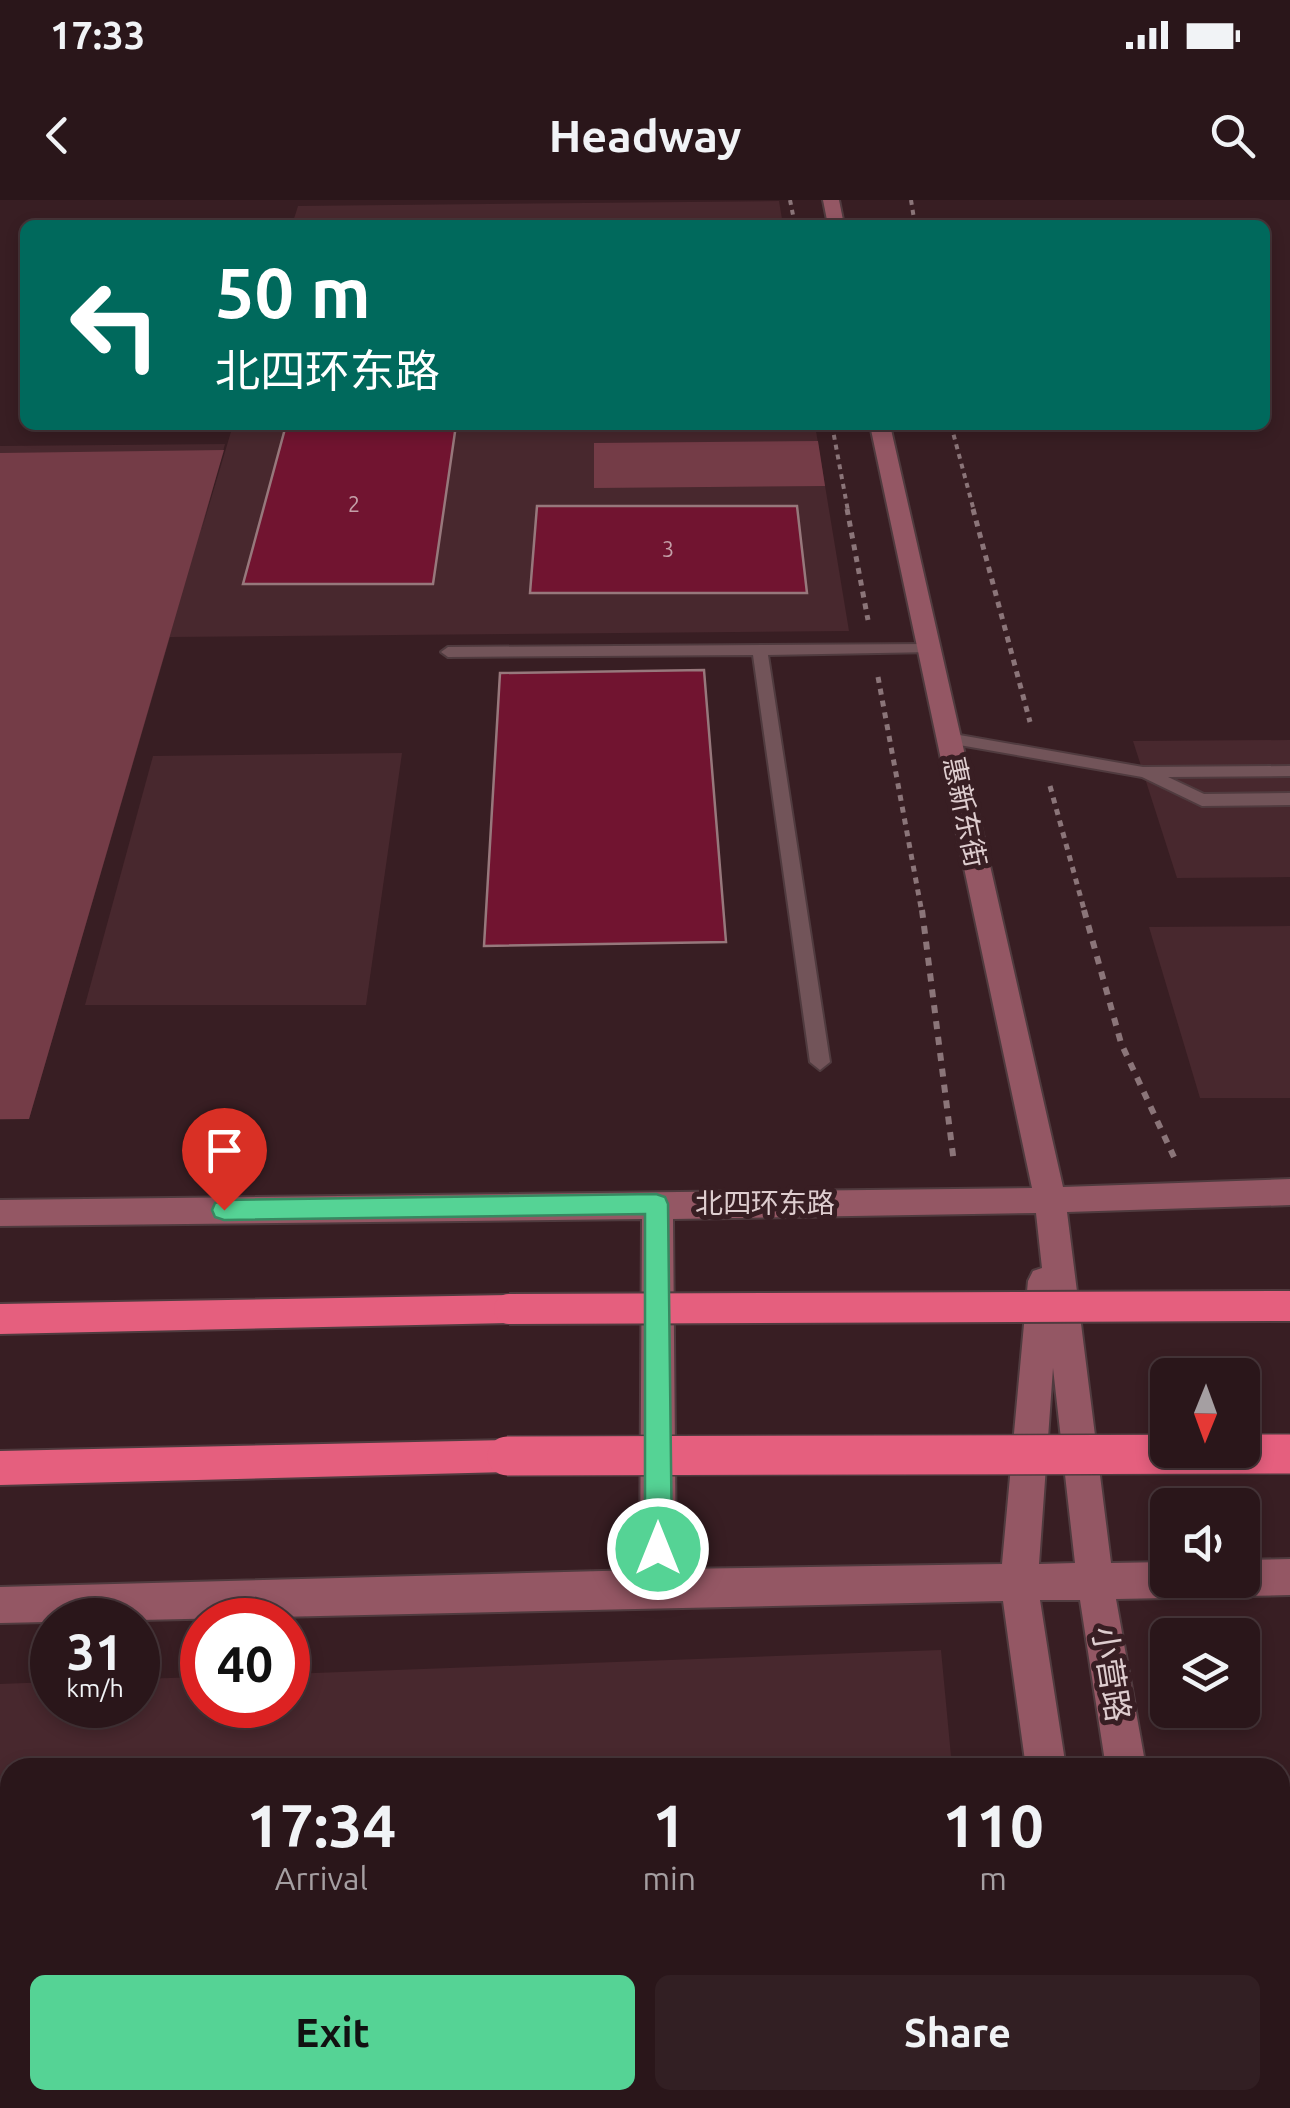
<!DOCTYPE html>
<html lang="en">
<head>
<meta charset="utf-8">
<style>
  body { margin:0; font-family:Ubuntu,"Noto Sans SC",sans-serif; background:#321f23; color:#f1f3f6; height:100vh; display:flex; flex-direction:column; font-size:38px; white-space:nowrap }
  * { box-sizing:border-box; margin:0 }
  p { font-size:32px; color:#a59fa2 }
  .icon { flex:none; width:55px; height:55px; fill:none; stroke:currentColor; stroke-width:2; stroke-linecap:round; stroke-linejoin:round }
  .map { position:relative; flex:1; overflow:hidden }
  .side { position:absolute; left:0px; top:1558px; width:1290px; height:352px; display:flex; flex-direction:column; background:#2a161a; border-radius:30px 30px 0 0; box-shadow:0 5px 15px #0003,0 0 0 2px #463539 }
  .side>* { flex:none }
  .top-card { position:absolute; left:20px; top:20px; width:1250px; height:210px; border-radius:15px; box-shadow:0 5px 15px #0003,0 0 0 2px #463539; background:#00695c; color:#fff; overflow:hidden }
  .needle { width:65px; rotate:181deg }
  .fabs { position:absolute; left:1150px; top:1158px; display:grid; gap:20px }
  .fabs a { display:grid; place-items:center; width:110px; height:110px; border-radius:15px; background:#2a161a; box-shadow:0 5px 15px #0003,0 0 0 2px #463539; font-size:50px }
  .speed { position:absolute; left:30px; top:1398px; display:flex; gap:20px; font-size:50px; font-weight:700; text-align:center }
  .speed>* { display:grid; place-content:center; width:130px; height:130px; border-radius:50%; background:#2a161a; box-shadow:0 5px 15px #0003,0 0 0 2px #463539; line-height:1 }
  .speed small { font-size:25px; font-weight:400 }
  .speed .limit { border:15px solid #d22; background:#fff; color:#111 }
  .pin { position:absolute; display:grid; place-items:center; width:85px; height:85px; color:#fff; margin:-102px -42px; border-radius:50% 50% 50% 0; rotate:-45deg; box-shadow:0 0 10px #0007 }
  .pin .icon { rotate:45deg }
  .me { position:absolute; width:110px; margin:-55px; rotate:0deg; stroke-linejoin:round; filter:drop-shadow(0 0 8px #0008) }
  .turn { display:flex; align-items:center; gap:35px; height:210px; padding:0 30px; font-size:45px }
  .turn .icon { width:130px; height:130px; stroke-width:2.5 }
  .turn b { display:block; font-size:70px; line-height:85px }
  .eta { display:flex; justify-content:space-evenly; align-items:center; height:170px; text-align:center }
  .eta b { font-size:60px; font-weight:700; line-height:70px }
  .button { display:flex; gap:20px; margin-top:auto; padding:20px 30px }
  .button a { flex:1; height:115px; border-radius:15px; background:#55d395; color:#111; font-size:40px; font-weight:700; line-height:115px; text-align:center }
  .button a+a { background:#321f23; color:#f1f3f6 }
  .status { display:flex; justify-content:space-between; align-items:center; height:70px; padding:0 50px; background:#2a161a; direction:ltr }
  .status svg { height:28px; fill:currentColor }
  header { display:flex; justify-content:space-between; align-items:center; height:130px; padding:0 30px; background:#2a161a; font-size:45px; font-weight:700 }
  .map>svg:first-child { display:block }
</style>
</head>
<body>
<div class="status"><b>17:33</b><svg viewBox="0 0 49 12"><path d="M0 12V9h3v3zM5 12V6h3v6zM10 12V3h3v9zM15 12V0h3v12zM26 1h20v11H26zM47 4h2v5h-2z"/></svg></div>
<header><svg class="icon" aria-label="back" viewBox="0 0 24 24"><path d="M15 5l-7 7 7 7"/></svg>Headway<svg class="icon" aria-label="search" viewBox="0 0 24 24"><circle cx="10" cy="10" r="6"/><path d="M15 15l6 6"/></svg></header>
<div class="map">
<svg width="1290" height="1908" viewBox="0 0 1290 1908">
  <rect width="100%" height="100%" fill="#381e23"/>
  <g fill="#48282e">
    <path d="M779,1L783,25H292L298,6Z"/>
    <path d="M233,225H815L849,431L170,437L29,919L0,920V246L225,244L202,329Z"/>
    <path d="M1290,540V677L1177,678L1133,541Z"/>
    <path d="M402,553L366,805H85L153,556Z"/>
    <path d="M1290,726V898H1200L1149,727Z"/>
    <path d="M941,1450L952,1567L10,1568V1900H984V1908H0V1484L52,1482V1505H138V1479L202,1477V1505H288V1474Z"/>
  </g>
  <g fill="#743c47">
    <path d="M818,241L825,286L594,288V243Z"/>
    <path d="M224,250L29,919H0V253Z"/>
    <path d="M0,1782H10V1900H833L834,1908H0Z"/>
  </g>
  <g fill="#711430" stroke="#97787c" stroke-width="2.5">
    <path d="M671,23V25H489V24Z"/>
    <path d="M286,225H456L433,384H243Z"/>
    <path d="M537,306H797L807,393H530Z"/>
    <path d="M704,470L726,742L484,746L500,473Z"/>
  </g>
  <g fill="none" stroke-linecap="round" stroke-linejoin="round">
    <defs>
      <g id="lane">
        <path d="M929,444L936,449L934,452L768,455L830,862L820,870L810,862L753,455L448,457L441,452L448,447Z"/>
        <path d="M948,533L1143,567L1290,566V576L1168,577L1204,594L1290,593V605L1202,606L1142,577L942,542V534Z"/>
      </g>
      <g id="secondary">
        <path d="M823,0H839L844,25H828Z"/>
        <path d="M870,225H890L1063,987L1290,979V1005L1067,1012L1111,1363L1168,1362V1380H1186L1181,1393L1168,1398L1116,1399L1146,1568H1106L1080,1400H1040L1066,1568H1026L1003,1401L0,1423V1387L640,1370L642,1019L0,1026V1000L1032,988ZM1036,1013L1042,1068L1033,1071L1028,1081L1002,1364L676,1369L673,1019ZM1053,1168L1075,1363L1039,1364Z"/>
        <path d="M1290,1359V1395L1242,1396L1229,1391L1225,1380H1242V1360Z"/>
        <path d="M1073,1900H1117L1118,1908H1074Z"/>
        <path d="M1159,1900H1203L1205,1908H1161Z"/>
      </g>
      <g id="highway">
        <path d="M509,1095L520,1099L525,1109L520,1119L509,1123L0,1134V1104Z"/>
        <path d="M507,1240L519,1244L524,1256L519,1268L507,1272L0,1285V1251Z"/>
      </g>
    </defs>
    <use href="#lane" stroke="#503b3f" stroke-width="4"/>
    <use href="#secondary" stroke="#503b3f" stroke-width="4"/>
    <use href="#highway" stroke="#503b3f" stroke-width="4"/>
    <g stroke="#8b7579" stroke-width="4" stroke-dasharray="5 5" stroke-linecap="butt">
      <path d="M790,0L795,25"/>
      <path d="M911,0L915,25"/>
      <path d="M832,225L848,311"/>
      <path d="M951,225L974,311"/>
    </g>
    <g stroke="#8b7579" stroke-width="5" stroke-dasharray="6 6" stroke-linecap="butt">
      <path d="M847,309L868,420"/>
      <path d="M973,309L1030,522"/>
      <path d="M878,477L922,713"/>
      <path d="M1050,586L1085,713"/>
    </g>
    <g stroke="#8b7579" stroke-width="6" stroke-dasharray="8 8" stroke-linecap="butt">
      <path d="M922,710L954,963"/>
      <path d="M1084,710L1121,843L1174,957"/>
    </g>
    <use href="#lane" fill="#725459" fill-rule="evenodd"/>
    <use href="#secondary" fill="#945764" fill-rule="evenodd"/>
    <use href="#highway" fill="#e55f7e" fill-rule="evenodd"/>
    <defs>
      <path id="highway-bridge-far1" d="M509,1109L1290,1106"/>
      <path id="highway-bridge" d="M507,1256L1290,1254"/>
    </defs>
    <use href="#highway-bridge-far1" stroke="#503b3f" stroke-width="34" stroke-linecap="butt"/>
    <use href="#highway-bridge" stroke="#503b3f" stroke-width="42" stroke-linecap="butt"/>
    <use href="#highway-bridge-far1" stroke="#e55f7e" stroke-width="30"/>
    <use href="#highway-bridge" stroke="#e55f7e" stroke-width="39"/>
  </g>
  <path fill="#55d395" stroke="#378961" stroke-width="2.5" d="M656,994L665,997L668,1004L672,1349L668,1359L658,1363L649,1359L645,1349V1014L224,1020L215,1017L212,1010L215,1003L224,1000Z"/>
  <g text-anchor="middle" stroke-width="10" stroke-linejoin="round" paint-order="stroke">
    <g font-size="22" fill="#c39fa7">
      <text x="354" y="312">2</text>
      <text x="668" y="357">3</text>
    </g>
    <g font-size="28" fill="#decdcf" stroke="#381e23">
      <text transform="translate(965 612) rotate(78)" y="10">惠新东街</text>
      <text x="765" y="1013">北四环东路</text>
    </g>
    <g font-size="32" fill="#decdcf" stroke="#381e23">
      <text transform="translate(1111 1474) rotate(81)" y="11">小营路</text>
    </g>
  </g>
</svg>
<div class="fabs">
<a><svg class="needle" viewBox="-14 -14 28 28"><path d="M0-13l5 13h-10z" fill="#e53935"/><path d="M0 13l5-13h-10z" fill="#a59fa2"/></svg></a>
<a><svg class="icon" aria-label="sound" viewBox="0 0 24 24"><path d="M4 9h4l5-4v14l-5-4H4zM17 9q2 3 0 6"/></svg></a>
<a><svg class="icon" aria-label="layers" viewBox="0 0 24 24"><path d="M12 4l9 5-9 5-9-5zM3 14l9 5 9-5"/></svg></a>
</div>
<div class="speed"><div>31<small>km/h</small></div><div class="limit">40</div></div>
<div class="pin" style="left:224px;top:1010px;background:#d93025"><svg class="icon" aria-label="arrive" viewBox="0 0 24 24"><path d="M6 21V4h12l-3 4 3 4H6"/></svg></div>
<svg class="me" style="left:658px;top:1349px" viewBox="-20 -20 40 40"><circle r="17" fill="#55d395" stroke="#fff" stroke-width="3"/><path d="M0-11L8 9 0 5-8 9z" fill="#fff"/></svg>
<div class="top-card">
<div class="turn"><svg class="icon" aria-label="left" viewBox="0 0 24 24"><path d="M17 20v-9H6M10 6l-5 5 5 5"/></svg><div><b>50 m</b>北四环东路</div></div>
</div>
<section class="side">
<div class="eta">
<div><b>17:34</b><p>Arrival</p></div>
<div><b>1</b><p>min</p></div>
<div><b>110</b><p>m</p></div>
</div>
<div class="button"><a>Exit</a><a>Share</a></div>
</section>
</div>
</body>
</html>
